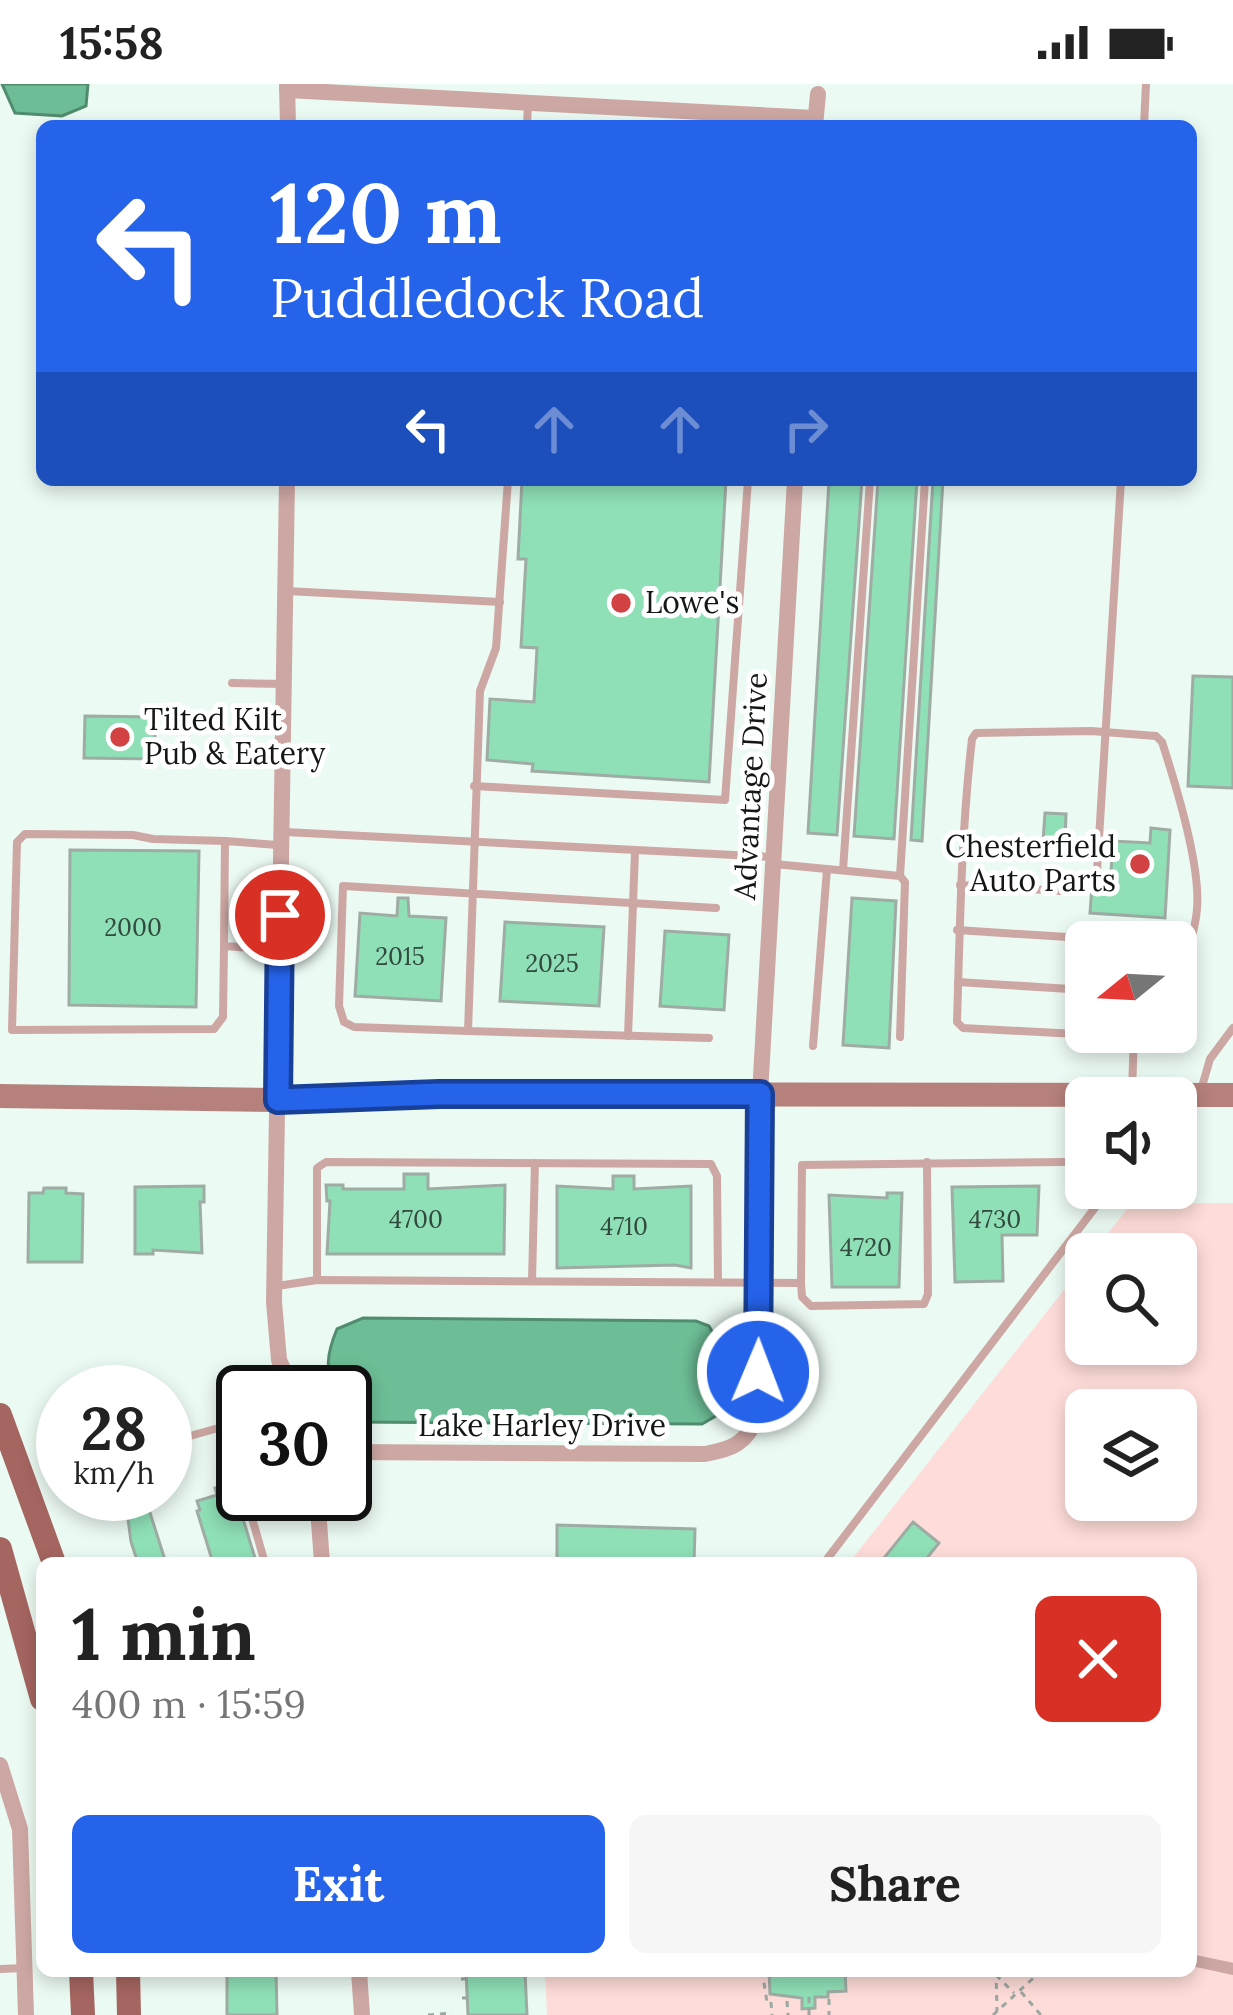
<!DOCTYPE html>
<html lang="en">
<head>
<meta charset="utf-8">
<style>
  body { margin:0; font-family:Lora,serif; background:#f6f6f6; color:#222; height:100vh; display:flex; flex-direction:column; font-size:45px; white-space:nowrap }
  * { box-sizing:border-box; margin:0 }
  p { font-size:39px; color:#767676 }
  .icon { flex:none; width:66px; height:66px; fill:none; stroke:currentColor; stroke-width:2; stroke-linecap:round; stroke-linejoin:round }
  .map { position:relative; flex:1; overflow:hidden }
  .sheet { position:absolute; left:36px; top:1473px; width:1161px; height:420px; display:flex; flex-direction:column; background:#fff; border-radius:18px; box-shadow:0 6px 18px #0003 }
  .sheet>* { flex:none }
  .banner { position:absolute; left:36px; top:36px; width:1161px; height:366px; border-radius:18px; box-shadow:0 6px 18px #0003; background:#2563eb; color:#fff; overflow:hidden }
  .needle { width:78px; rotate:252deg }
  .buttons { position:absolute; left:1065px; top:837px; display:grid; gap:24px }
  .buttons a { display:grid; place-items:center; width:132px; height:132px; border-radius:18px; background:#fff; box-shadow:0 6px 18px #0003; font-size:60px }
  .speed { position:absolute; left:36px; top:1281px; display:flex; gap:24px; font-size:60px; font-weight:700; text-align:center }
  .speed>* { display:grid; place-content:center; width:156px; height:156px; border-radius:50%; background:#fff; box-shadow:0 6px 18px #0003; line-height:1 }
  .speed small { font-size:30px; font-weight:400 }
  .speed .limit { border:6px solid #111; border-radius:18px; background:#fff; color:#111 }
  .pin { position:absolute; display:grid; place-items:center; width:102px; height:102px; color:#fff; margin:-51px; border:6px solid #fff; border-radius:50%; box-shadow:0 3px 12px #0007 }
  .me { position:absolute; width:132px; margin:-66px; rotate:1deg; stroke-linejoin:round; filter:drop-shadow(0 0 9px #0008) }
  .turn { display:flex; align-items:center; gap:42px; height:252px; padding:0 36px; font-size:54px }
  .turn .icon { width:156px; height:156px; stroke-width:2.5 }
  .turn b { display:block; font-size:84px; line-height:102px }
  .lanes { display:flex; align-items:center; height:114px; padding:0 36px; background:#0003; justify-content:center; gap:60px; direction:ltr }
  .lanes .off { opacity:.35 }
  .round { display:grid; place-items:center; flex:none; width:126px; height:126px; border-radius:18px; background:#f6f6f6 }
  .head { display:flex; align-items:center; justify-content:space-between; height:204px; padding:0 36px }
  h1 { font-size:72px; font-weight:700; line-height:90px }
  .button { display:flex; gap:24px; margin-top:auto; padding:24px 36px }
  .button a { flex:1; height:138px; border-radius:18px; background:#2563eb; color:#fff; font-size:48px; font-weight:700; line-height:138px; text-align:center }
  .button a+a { background:#f6f6f6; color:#222 }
  .status { display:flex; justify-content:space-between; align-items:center; height:84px; padding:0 60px; background:#fff; direction:ltr }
  .status svg { height:33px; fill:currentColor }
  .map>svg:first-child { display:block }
</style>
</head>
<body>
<div class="status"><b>15:58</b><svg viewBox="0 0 49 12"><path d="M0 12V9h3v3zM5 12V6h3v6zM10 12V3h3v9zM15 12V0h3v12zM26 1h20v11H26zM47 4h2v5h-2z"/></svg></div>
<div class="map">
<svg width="1233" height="1931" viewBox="0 0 1233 1931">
  <rect width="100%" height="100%" fill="#ebfaf2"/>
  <path fill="#fedcd9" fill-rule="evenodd" d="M1233,1119V1931H547L545,1887H1191V1479H849L1086,1178V1260H1176V1170H1092L1131,1120ZM1086,1326H1176V1416H1086Z"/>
  <g fill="#6dbe96" stroke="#528c6f" stroke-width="3">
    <path d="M2,0H88L86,22L62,32L15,29Z"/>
    <path d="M363,1234L696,1237L709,1242C726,1270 729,1298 721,1329L702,1340L347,1338L345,1308H337C324,1287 327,1269 337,1245Z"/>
  </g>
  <g fill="#8fe0b7" stroke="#9eaca4" stroke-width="3">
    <path d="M522,396H726L709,698L532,687L533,680L487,676L490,615L534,618L537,564L521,563L526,475H518Z"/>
    <path d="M829,396H862L837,751L808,749Z"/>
    <path d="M878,396H917L894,755L854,752Z"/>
    <path d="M933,396H943L922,757L911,756Z"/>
    <path d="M1193,592L1233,593V704L1188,702Z"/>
    <path d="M85,632L155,633V675L84,674Z"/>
    <path d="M1045,729L1066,730L1065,759L1043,758Z"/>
    <path d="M1151,744L1170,746L1165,834L1090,829L1092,802L1110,803L1113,757L1150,759Z"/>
    <path d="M70,766L199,767L196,923L69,921Z"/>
    <path d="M398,814H408L409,832L446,834L441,917L355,912L360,829L397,832Z"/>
    <path d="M852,814L896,817L889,964L843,961Z"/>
    <path d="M505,838L604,843L599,922L500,917Z"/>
    <path d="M665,847L729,851L724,926L660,922Z"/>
    <path d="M404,1090H428V1105L505,1101L504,1170H327L330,1117H327L326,1101H343V1105H404Z"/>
    <path d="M613,1092H634V1105L691,1102V1184L675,1181L557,1184V1102L613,1105Z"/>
    <path d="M204,1102V1118H200L202,1169L153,1166V1170H135V1103Z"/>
    <path d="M1039,1102L1037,1151H1002L1003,1197L955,1198L952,1103Z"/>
    <path d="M44,1104H66V1109L83,1110L82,1178H28L29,1109H43Z"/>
    <path d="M887,1109H902L899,1203H832L829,1111L887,1114Z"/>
    <path d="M232,1399L255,1474L238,1479H213L197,1427L200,1426L197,1417L217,1411L215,1404Z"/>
    <path d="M144,1410L166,1479H138L131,1458L125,1412Z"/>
    <path d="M913,1438L939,1459L923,1479H880Z"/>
    <path d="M557,1441L695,1445L694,1479H557Z"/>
    <path d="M227,1887H276L277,1931H227Z"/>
    <path d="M466,1887H525L527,1931H468Z"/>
    <path d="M769,1887H845L846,1907L828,1908V1913H815V1924L802,1925V1914L770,1910Z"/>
  </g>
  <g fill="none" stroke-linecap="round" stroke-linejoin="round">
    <g stroke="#9ca7a1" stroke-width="3" stroke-dasharray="6 6" stroke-linecap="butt">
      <path d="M762,1887L767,1918"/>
      <path d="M996,1887L997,1927"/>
      <path d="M996,1891L1014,1909"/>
      <path d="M461,1895H466"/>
      <path d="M1021,1908L1041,1931"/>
      <path d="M809,1913V1931"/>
      <path d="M462,1914H467"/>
      <path d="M829,1915V1931"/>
      <path d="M787,1917L788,1931"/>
      <path d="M771,1918L772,1931"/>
      <path d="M428,1931L452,1929"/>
      <path d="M993,1931L1041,1887"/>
    </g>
    <g stroke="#cda7a4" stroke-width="8">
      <path d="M527,42L528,20"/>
      <path d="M1144,42L1146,0"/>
      <path d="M508,396L496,564L480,607L468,947L709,954"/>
      <path d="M286,507L500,518"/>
      <path d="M232,599L284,600"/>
      <path d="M474,702L725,716L748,396"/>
      <path d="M285,748L773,773"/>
      <path d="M278,761L225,757L224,862L279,866"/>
      <path d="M774,780L827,785L813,962"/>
      <path d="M827,785L900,792L905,798L900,953"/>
      <path d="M843,786L870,396"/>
      <path d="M1097,787L1121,396"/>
      <path d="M900,792L925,396"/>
      <path d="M960,801L1062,807"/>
      <path d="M957,846L1145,858"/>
      <path d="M1176,860L1190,861"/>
      <path d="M224,862L223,933L214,945L12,946L17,758L25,750L133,751L153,755L225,757"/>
      <path d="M958,898L1086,906"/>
      <path d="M468,947L354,943L344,938L339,922L343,802L716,824"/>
      <path d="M628,952L635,767"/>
      <path d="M1133,953L963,944L957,938C960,843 961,750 972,655L976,649L1091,647L1156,652L1162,658C1176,701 1201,781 1197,825C1195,850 1185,874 1176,898"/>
      <path d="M1201,1006L1210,975L1233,944"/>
      <path d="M1132,1007L1134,950"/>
      <path d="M317,1196V1084L326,1078L711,1080L717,1092L718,1198"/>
      <path d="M532,1197L535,1079"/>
      <path d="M801,1199L802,1081L1066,1078"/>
      <path d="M277,1202L317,1196L801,1199L802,1213L811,1222L924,1220L928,1210L927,1078"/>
      <path d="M165,1359L222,1343L243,1405"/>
      <path d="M245,1410L265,1479"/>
      <path d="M824,1479L1110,1104"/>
      <path d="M0,1885L24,1884"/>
    </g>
    <path stroke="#cda7a4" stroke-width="12" d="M1191,1876L1233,1885"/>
    <g stroke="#cda7a4" stroke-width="16">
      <path d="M287,0L288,42"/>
      <path d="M287,6L815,34"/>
      <path d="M815,42L818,10"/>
      <path d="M287,396L274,1218L279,1276L293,1308"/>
      <path d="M345,1368L705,1370C732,1365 746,1360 757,1333L760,1010L795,396"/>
      <path d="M317,1410L322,1479"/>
      <path d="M0,1681L20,1745L26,1931"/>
      <path d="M359,1887L362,1931"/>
    </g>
    <path stroke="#b6817c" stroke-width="24" d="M0,1012L278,1016L439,1010L1233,1011"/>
    <g stroke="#a56560" stroke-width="24">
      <path d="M0,1331L54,1479"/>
      <path d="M0,1465L42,1615"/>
      <path d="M81,1887L83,1931"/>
      <path d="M128,1887L129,1931"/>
    </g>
  </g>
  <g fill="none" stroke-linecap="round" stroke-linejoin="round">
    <defs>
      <path id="route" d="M280,831L278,1016L439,1010H760L758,1288"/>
    </defs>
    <use href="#route" stroke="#184099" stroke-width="30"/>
    <use href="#route" stroke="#2563eb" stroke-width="21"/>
  </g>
  <g fill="#d24243" stroke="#fff" stroke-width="4.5">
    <circle cx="621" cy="519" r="12"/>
    <circle cx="120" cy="653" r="12"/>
    <circle cx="1140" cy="780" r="12"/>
  </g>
  <g text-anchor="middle" stroke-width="10" stroke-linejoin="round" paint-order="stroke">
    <g font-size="24" fill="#324a3e">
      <text x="133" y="852">2000</text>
      <text x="400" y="881">2015</text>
      <text x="552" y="888">2025</text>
      <text x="416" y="1144">4700</text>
      <text x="995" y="1144">4730</text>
      <text x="624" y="1151">4710</text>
      <text x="866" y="1172">4720</text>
    </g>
    <g font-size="30" fill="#131815" stroke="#fff" text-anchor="start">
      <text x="645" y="529">Lowe's</text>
      <text x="144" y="646">Tilted Kilt<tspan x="144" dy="34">Pub &amp; Eatery</tspan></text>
      <text x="1116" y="773" text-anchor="end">Chesterfield<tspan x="1116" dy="34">Auto Parts</tspan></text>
    </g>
    <g font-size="30" fill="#131815" stroke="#fff">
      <text transform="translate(751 702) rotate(-87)" y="10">Advantage Drive</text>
      <text x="542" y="1352">Lake Harley Drive</text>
    </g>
  </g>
</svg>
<div class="buttons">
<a><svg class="needle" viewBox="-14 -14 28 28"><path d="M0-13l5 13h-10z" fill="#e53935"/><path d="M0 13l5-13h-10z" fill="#767676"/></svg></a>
<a><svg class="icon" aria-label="sound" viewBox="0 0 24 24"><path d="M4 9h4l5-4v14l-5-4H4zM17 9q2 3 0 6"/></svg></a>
<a><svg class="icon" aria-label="search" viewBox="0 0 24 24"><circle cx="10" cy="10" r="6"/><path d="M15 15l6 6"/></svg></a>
<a><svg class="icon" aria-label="layers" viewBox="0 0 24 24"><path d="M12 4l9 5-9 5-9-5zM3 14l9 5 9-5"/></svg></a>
</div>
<div class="speed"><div>28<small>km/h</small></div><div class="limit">30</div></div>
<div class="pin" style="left:280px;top:831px;background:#d93025"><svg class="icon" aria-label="arrive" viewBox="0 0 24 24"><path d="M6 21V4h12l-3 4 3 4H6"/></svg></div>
<svg class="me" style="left:758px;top:1288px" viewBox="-20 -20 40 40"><circle r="17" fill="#2563eb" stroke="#fff" stroke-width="3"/><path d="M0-11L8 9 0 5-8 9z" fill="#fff"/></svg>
<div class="banner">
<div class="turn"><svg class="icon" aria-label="left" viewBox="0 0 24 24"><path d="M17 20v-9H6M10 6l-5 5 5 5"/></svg><div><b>120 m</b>Puddledock Road</div></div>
<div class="lanes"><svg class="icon" aria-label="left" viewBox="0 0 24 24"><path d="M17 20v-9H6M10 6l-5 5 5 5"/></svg><svg class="icon off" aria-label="ahead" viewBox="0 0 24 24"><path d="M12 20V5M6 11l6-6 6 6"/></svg><svg class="icon off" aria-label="ahead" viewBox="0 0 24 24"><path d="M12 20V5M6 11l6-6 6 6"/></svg><svg class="icon off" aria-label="right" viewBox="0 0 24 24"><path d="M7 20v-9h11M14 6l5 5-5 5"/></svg></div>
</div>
<section class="sheet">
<div class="head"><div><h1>1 min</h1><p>400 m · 15:59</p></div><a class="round" style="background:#d93025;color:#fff"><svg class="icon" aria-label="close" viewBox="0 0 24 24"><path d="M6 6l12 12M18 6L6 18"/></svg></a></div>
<div class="button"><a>Exit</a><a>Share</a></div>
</section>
</div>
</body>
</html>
